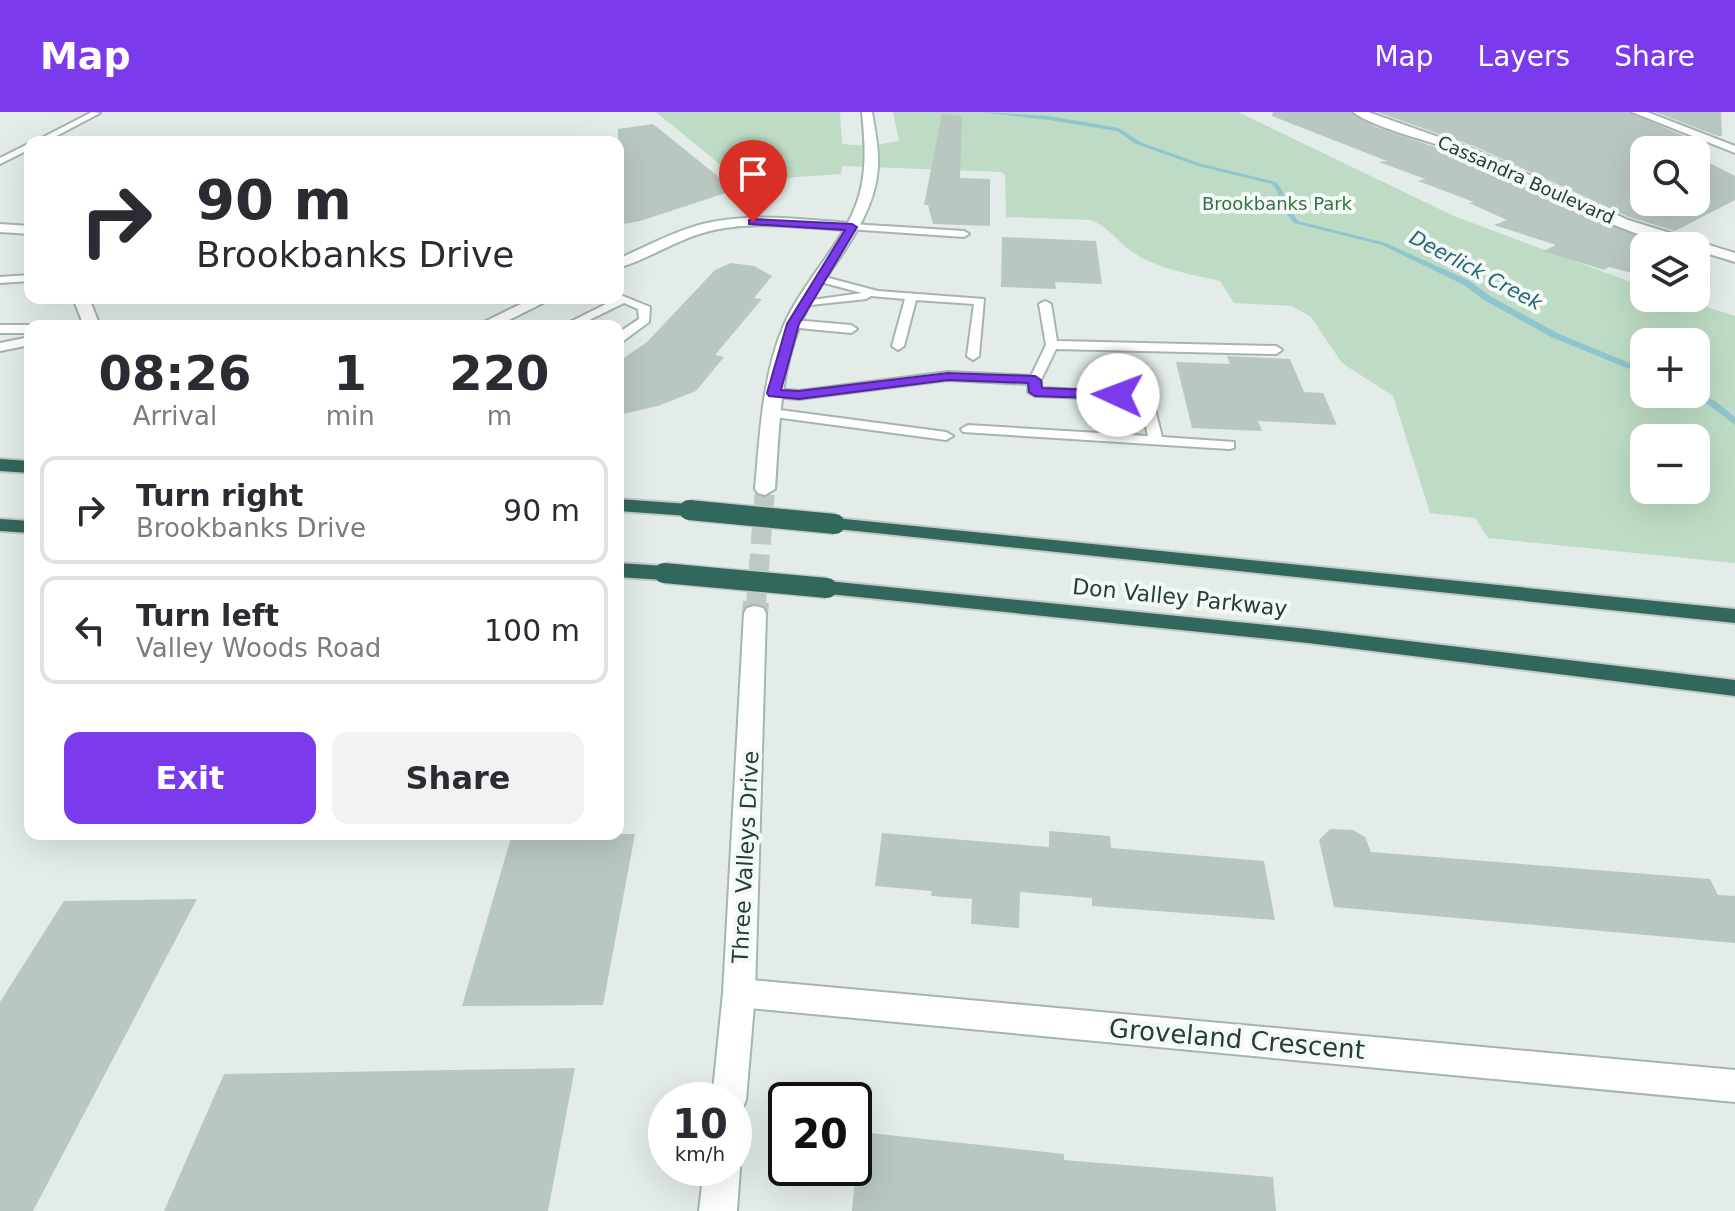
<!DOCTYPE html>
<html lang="en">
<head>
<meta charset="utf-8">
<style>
  body { margin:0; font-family:"DejaVu Sans",sans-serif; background:#f2f2f3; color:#2b2b33; height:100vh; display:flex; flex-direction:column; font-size:30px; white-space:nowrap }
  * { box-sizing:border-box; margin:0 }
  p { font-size:26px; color:#7c7c81 }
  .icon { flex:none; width:44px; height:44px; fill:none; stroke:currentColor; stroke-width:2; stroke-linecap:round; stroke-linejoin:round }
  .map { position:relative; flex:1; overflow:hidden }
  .sheet { position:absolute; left:24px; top:208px; width:600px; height:520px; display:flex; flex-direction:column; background:#fff; border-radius:16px; box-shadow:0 8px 32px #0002 }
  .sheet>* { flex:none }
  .top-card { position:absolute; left:24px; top:24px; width:600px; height:168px; border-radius:16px; box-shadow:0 8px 32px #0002; background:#fff; color:#2b2b33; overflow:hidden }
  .fabs { position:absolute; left:1630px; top:24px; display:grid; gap:16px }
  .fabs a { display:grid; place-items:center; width:80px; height:80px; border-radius:16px; background:#fff; box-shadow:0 8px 32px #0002; font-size:40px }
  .speed { position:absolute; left:648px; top:970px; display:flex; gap:16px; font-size:40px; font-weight:700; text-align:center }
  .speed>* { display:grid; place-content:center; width:104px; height:104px; border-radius:50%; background:#fff; box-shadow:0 8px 32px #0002; line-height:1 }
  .speed small { font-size:20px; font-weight:400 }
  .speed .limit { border:4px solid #111; border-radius:12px; background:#fff; color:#111 }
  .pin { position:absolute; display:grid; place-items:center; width:68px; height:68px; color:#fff; margin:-82px -34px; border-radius:50% 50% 50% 0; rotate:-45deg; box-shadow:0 0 8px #0007 }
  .pin .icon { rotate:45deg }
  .me { position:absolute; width:88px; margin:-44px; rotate:272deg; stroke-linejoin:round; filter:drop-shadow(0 0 6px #0008) }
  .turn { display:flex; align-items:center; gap:28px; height:168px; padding:0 40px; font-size:36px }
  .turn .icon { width:104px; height:104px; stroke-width:2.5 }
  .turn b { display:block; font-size:56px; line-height:68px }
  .eta { display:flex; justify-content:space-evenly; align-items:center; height:136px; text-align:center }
  .eta b { font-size:48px; font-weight:800; line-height:56px }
  .button { display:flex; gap:16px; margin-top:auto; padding:16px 40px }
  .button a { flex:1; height:92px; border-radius:16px; background:#7c3aed; color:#fff; font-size:32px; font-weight:800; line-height:92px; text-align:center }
  .button a+a { background:#f2f2f3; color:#2b2b33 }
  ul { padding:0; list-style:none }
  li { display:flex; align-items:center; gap:24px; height:108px; margin:0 16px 12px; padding:0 24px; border:4px solid #e1e1e2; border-radius:16px }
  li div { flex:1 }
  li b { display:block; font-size:30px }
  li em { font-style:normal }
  header { display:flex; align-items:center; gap:48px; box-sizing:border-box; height:112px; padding:0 40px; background:#7c3aed; color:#fff }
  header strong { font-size:38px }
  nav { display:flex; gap:44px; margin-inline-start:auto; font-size:28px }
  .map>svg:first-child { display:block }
</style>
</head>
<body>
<header>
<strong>Map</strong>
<nav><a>Map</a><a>Layers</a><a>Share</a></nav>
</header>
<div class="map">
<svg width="1735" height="1099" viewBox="0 0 1735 1099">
  <rect width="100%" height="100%" fill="#e3ece8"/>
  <path fill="#bedcc5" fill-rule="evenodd" d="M656,0H840L842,32L868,34L899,29L893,0H1238L1454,104L1644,175V186H1678L1735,204V451L1488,426L1475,406L1430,401L1393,284L1342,251L1311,205L1292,194L1234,191L1220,169C1190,162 1156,157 1131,139C1116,128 1108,115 1091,108L1006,105L1005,63L1002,60L842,54L841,62L740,69ZM1644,230H1696V282H1644ZM1644,326H1696V378H1644Z"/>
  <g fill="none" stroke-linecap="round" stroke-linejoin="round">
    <g fill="#8fc5ce" fill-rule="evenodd">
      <path d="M980,0L1049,4L1119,16L1140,30L1202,52L1276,70C1286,81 1288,97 1298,109L1386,131L1470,169L1490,184L1557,221L1644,257V263L1551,225L1484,188L1464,173L1382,133L1294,111L1284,99L1277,79L1272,72L1198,54L1136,32L1117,19L1049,8Z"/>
      <path d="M1696,281L1715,289L1735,305V313L1709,293L1687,282Z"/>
    </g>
  </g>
  <g fill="#b9c7c1">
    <path d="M1273,0H1350L1376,15L1467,46L1580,101L1655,130L1644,134V164L1609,155L1604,158L1543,139L1556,133L1494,113L1507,108L1469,91L1474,90L1418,69L1425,67L1379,50L1387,49L1272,4Z"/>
    <path d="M1377,0H1629L1691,27L1662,29L1682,38H1644V90H1696V44L1735,64V88L1675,119L1629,105L1476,35Z"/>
    <path d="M1655,0H1721L1722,24H1718Z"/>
    <path d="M942,2L962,4L960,66L990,67V114L933,112L928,93H924Z"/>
    <path d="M653,12L735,78L640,109L618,113V17Z"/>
    <path d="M1002,125L1096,129L1102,172L1055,170L1056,177L1001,175Z"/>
    <path d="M731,151L754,154L772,164L754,186L762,187L715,243L724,245L696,279L658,294L618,303V250L647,230L715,158Z"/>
    <path d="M1227,244L1290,247L1304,280L1323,281L1337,313L1258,309L1262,319L1192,316L1176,250L1230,252Z"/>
    <path d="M1330,717L1353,718L1365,725L1371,740L1710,767L1718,783L1735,784V831L1334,795L1319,728Z"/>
    <path d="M1049,719L1110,724L1111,736L1264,749L1275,808L1092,794V786L1020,780L1019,816L971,812L972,787L931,784L932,779L875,774L882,721L1049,735Z"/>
    <path d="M512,722H635L603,893L462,894Z"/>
    <path d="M197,787L33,1099H0V890L64,789Z"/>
    <path d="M575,956L548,1099H164L224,962Z"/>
    <path d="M860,1020L1064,1042V1048L1273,1065L1276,1099H852Z"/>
  </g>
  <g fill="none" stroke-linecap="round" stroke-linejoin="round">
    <path stroke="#bdc9c4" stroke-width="20" stroke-dasharray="20 10" stroke-linecap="butt" d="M756,492L765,377"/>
    <path stroke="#bdc9c4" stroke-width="26" stroke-dasharray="26 13" stroke-linecap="butt" d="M755,501L756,490"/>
    <defs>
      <g id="lane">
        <path d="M92,0L100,1L45,30H34Z"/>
        <path d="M30,31V37L0,52V46Z"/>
        <path d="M852,112L964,119L969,122L964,125L848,117L847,115Z"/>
        <path d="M30,163V169L0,171V165Z"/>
        <path d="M821,164L878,179L984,187L979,244L973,248L967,244L974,192L916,188L904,234L898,238L892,234L905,187L871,184L866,187L801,194L799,192L805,189L862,181L817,169V165Z"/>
        <path d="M618,182L650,195L649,210L622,230L618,231V221L639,207L638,197L624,191L577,214H562L618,186Z"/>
        <path d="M1045,189L1051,192L1057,229L1276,234L1282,238L1276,242L1056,237L1041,268V276L1151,281L1162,325L1234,330V336L1229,337L963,320L961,317L968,313L1148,324L1140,288L1035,284L1028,280L1029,272L948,268L799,287L774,285L767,281L774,277L799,279L948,260L1031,264L1046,233L1039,192Z"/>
        <path d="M793,208L851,213L857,217L851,221L789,215L787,212Z"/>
        <path d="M0,213H30L32,214L30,221H0Z"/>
        <path d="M30,225V233L0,239V231Z"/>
        <path d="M772,297L946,320L953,324L946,328L767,304L765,301Z"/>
      </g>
      <g id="street">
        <path d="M1353,0H1368L1475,38L1628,108L1735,141V150L1696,138V134C1633,134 1529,69 1468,43C1437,30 1377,18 1353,0Z"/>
        <path d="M1632,0H1647L1735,34V41Z"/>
        <path d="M739,867L1735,958V990L739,895L728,891L723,881L728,871Z"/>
      </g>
      <g id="secondary">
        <path d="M862,0H872C875,18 879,37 878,55C874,117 822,158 800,213C779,265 779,323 775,377L765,383L758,381L755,377C760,323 762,264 784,213C799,179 825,150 844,118C796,115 745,107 699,122C671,131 646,148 618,156V147C645,135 671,121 699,113C747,100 798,107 848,111C868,74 866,40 862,0Z"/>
        <path d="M0,112L30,114V122L0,120Z"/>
        <path d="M73,186H89L100,214H84Z"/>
        <path d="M533,186H553L497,214H476Z"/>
        <path d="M755,494L763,496L766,501L755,881L746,988L741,1000L734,1003V988H712L723,881L744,501L747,496Z"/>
        <path d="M734,1043L740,1056L737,1099H699L704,1056H734Z"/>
      </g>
      <g id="highway">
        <path d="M0,347L30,349V361L0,359Z"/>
        <path d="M618,387L689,392L699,398L689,404L618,399Z"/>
        <path d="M835,406L1735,497V511L828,416L825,412L828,408Z"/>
        <path d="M0,407L30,409V421L0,419Z"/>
        <path d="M618,451L664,454L675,461L664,468L618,465Z"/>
        <path d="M827,469L1308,517L1735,568V584L1308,531L819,481L816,476L819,471Z"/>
      </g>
    </defs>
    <use href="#lane" stroke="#a6b4af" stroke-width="4"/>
    <use href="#street" stroke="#a6b4af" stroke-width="4"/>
    <use href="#secondary" stroke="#a2b7b0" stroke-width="4"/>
    <use href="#highway" stroke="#c2c9c6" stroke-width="4"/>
    <use href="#lane" fill="#fff" fill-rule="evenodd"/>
    <use href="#street" fill="#fff" fill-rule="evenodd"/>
    <use href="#secondary" fill="#fff" fill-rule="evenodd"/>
    <use href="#highway" fill="#32675b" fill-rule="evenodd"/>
    <defs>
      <g id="highway-bridge">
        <path d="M689,398L835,412"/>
        <path d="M664,461L827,476"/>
      </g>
    </defs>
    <use href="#highway-bridge" stroke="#c2c9c6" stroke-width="23" stroke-linecap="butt"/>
    <use href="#highway-bridge" stroke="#32675b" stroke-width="20"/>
  </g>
  <path fill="#7c3aed" stroke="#51269a" stroke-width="2" d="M753,107L852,112L857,115L799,212L781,278L799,279L948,261L1035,264L1041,268L1042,276L1118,279L1125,283L1118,287L1035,284L1029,280L1028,271L948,268L799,287L769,284L767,281L787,212L845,118L749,112V108Z"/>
  <g text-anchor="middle" stroke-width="8" stroke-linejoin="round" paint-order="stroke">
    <g font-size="18" fill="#243d35" stroke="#f4f9f6">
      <text transform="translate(1526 68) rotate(24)" y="6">Cassandra Boulevard</text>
    </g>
    <g font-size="18" fill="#317148" stroke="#f4f9f6">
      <text x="1277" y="98">Brookbanks Park</text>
    </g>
    <g font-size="20" font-style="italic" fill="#216975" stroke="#f4f9f6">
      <text transform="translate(1476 158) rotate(28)" y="7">Deerlick Creek</text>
    </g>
    <g font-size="22" fill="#243d35" stroke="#f4f9f6">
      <text transform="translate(1180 485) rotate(6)" y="8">Don Valley Parkway</text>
      <text transform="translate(745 745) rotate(-87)" y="8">Three Valleys Drive</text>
    </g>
    <g font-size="26" fill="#243d35" stroke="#f4f9f6">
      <text transform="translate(1237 927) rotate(5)" y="9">Groveland Crescent</text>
    </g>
  </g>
</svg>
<div class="fabs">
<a><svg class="icon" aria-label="search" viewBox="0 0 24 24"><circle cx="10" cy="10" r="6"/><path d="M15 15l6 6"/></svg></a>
<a><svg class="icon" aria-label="layers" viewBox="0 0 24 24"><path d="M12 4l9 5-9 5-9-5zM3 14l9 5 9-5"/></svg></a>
<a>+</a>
<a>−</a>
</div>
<div class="speed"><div>10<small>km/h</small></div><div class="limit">20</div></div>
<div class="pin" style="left:753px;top:110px;background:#d93025"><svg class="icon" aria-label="arrive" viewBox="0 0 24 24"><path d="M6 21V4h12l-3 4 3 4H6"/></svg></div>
<svg class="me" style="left:1118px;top:283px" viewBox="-20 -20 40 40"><circle r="19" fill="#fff"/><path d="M0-13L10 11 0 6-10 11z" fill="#7c3aed"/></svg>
<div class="top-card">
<div class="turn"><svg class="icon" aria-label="right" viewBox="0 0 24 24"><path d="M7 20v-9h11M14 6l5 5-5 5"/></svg><div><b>90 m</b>Brookbanks Drive</div></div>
</div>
<section class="sheet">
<div class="eta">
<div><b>08:26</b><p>Arrival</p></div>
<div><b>1</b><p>min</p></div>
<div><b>220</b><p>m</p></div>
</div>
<ul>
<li><svg class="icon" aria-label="right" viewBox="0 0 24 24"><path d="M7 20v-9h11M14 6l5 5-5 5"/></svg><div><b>Turn right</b><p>Brookbanks Drive</p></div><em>90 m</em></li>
<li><svg class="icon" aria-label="left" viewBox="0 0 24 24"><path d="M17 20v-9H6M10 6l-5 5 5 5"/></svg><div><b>Turn left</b><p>Valley Woods Road</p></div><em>100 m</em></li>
</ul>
<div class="button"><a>Exit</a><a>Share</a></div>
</section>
</div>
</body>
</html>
